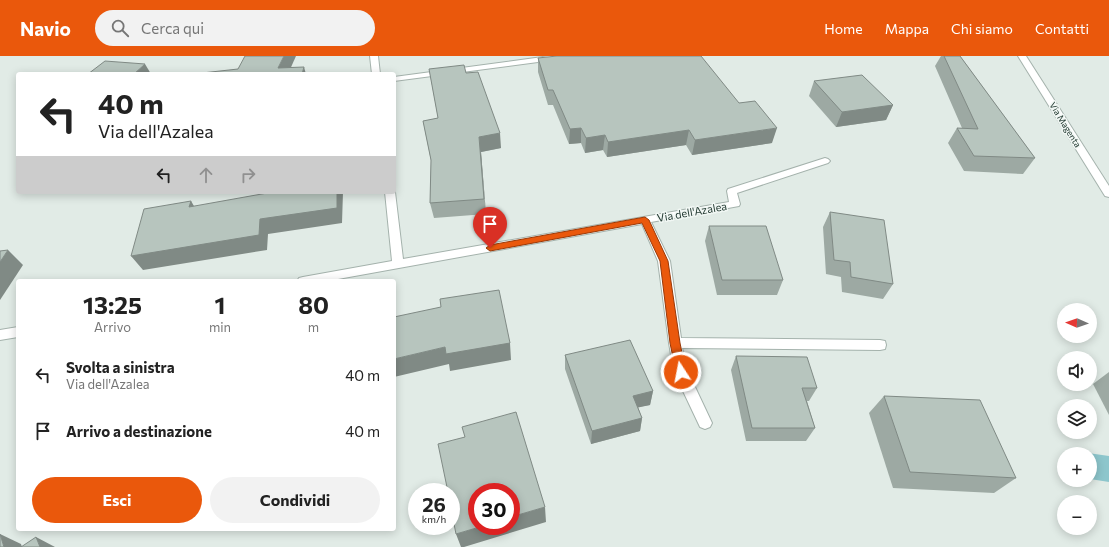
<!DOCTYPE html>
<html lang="it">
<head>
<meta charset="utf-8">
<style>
  body { margin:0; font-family:Commissioner,sans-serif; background:#f2f2f2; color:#222; height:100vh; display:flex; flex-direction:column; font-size:15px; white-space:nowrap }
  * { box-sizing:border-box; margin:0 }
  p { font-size:13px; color:#767676 }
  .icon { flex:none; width:22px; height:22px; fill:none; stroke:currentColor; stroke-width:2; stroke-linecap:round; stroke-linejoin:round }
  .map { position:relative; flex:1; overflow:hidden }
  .details { position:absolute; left:16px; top:223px; width:380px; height:252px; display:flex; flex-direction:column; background:#fff; border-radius:4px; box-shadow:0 2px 10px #0003 }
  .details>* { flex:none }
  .banner { position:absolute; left:16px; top:16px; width:380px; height:122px; border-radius:4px; box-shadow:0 2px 10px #0003; background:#fff; color:#222; overflow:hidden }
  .needle { width:26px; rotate:272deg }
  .tools { position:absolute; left:1057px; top:247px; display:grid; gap:8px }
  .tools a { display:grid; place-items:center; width:40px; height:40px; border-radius:50%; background:#fff; box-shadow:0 2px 10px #0003; font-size:20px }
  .speed { position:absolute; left:408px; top:427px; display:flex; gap:8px; font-size:20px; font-weight:700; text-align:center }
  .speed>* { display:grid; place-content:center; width:52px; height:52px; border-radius:50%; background:#fff; box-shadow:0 2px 10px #0003; line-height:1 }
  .speed small { font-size:10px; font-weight:400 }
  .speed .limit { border:6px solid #d22; background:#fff; color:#111 }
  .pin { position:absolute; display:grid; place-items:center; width:34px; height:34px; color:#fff; margin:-41px -17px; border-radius:50% 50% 50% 0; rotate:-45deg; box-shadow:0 0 4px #0007 }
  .pin .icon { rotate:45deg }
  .me { position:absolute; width:44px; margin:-22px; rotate:349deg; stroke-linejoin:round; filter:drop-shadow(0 0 3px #0008) }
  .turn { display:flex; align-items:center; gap:14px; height:84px; padding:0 16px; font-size:18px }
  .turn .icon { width:52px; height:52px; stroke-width:2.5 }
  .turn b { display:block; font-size:28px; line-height:34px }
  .lanes { display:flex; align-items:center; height:38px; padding:0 16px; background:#0003; justify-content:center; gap:20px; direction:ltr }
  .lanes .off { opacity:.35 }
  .eta { display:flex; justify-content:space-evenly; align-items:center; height:68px; text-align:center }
  .eta b { font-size:24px; font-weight:700; line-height:28px }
  .action { display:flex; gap:8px; margin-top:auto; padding:8px 16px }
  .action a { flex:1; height:46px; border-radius:24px; background:#ea580c; color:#fff; font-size:16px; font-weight:700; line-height:46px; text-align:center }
  .action a+a { background:#f2f2f2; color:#222 }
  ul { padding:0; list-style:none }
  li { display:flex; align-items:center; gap:12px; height:56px; padding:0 16px }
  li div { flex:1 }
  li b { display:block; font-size:15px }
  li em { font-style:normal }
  header { display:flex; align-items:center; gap:24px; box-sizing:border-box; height:56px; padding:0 20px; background:#ea580c; color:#fff }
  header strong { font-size:19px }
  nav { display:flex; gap:22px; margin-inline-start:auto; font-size:14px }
  .search { width:280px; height:36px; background:#f2f2f2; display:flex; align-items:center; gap:10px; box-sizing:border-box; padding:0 14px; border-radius:22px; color:#767676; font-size:15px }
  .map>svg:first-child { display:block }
</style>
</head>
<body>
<header>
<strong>Navio</strong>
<div class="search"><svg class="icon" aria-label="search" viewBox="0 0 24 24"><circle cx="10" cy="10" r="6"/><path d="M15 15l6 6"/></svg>Cerca qui</div>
<nav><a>Home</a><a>Mappa</a><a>Chi siamo</a><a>Contatti</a></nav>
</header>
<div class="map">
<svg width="1109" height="491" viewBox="0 0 1109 491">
  <rect width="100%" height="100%" fill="#e1ebe6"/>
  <path fill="#8dc6cc" d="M1067,394L1109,400V426L1090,423V398H1068Z"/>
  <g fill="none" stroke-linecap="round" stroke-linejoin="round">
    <defs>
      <g id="minor">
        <path d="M370,0H378L380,18H372Z"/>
        <path d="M550,0H572L568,2L394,25V21Z"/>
        <path d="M1018,0H1026L1109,130V141L1105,140Z"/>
        <path d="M825,102L828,103L830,105L828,107L737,137L740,148L739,150L651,166L670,205L681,282L880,284L885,285L886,289L885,293L880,294L682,292L688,316L712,367L710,371L705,373L700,371L674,316L669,287L658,205L642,168L327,225H297L299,222L303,221L392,205L385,136H394V134L395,136L403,203L729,146L727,135L728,133Z"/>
        <path d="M18,271V281L0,284V274Z"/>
      </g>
    </defs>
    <use href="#minor" stroke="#a4b2ac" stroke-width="2"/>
    <use href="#minor" fill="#fff" fill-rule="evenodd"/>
  </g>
  <g fill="#9da9a3">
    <path d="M941,0H960L1035,102L1023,118L964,115L948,87L957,72H962L935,10Z"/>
    <path d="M538,2L739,47L772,87L692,99L686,89L607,101L603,94L585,97L581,87L569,88L553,49H548L538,16Z"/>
    <path d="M429,13L466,17L501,92L481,96L486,158L434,162L430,147L431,105L423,65L438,62Z"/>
    <path d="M814,25L893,49L886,64L836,71L809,40Z"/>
    <path d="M830,156L893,228L883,243L842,236L841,221L826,218L823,171Z"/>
    <path d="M709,170L783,224L777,239H717L705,185Z"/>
    <path d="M565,299L653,335L650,349L638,351L642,362L640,375L591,388L565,313Z"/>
    <path d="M736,300L817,332L809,345H807L815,372L806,385H746L731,314Z"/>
    <path d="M1109,316V359L1093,328Z"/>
    <path d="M884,340L1016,422L994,437L893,432L869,357Z"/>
  </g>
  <g fill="#808a85">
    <path d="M284,0H296L288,18L278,12Z"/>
    <path d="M145,8L151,18H134Z"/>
    <path d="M304,11L306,18H302Z"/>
    <path d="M893,49L886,64L836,71L842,56Z"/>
    <path d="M581,72V87L569,88L570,73Z"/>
    <path d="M777,72L772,87L692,99L695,84Z"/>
    <path d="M689,74L686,89L607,101L608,86Z"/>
    <path d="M500,77L501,92L481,96L486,158L479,81Z"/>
    <path d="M605,79L603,94L585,97L586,82Z"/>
    <path d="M337,136H343L342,167L268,178L267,194L143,214L131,200L260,163Z"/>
    <path d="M191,145L200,160L189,151Z"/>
    <path d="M8,194L23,209L0,244V206Z"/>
    <path d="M394,254L395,258L398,279L394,266Z"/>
    <path d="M510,287L511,304L450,315L449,308L394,321V303L445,291Z"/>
    <path d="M653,335L650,349L631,353L633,340Z"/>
    <path d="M642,362L640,375L591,388L592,375Z"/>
    <path d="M545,451L546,466L464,491H461L456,478L483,470H511V461Z"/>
    <path d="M0,478L21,488L22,491H4Z"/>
    <path d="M36,481L55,491H40Z"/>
  </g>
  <g fill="#b7c5be" stroke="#808a85">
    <path d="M245,0H284L278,12L304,11L302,18H193L238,13Z"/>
    <path d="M557,0H701L739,47L755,45L777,72L695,84L689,74L608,86L605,79L586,82L581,72L570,73L553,34H548L538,2Z"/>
    <path d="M944,0H960L1035,102L974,100L957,72L978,73Z"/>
    <path d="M105,5L145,8L134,18H88Z"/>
    <path d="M464,9L466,17L478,16L500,77L479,81L484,143L430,147L431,104L423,65L438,62L429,13Z"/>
    <path d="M862,19L893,49L842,56L814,25Z"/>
    <path d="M273,136H337V152L260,163L259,179L131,200L144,153L191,145L189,151Z"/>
    <path d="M830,156L884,164L893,228L851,221L850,206L834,204Z"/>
    <path d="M709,170H766L783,224H722Z"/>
    <path d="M8,194L0,206V195Z"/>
    <path d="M499,234L510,287L446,298L445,291L394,303V261L441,251L440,243Z"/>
    <path d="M630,284L653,335L633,340L642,362L592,375L565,299Z"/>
    <path d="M736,300L807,301L817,332H802L815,372H752Z"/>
    <path d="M884,340L980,344L1016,422L910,416Z"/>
    <path d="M516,356L545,451L511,461V436H477V470H483L456,478L451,453V436H448L438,388L465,381L462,371Z"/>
    <path d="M0,478L4,491H0Z"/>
    <path d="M36,481L40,491H21Z"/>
  </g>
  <path fill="#ea580c" stroke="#983908" d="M645,161L649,164L668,205L680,287L686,316L684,319L681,321L677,319L676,316L670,287L660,205L642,167L490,195L486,192L490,189Z"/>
  <g text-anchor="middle" stroke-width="3" stroke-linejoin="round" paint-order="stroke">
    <g font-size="9" fill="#233a32" stroke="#f1f7f4">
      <text transform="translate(1065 69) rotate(58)" y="3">Via Magenta</text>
    </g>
    <g font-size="11" fill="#233a32" stroke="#f1f7f4">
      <text transform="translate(692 156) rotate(-10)" y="4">Via dell'Azalea</text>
    </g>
  </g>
</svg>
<div class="tools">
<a><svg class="needle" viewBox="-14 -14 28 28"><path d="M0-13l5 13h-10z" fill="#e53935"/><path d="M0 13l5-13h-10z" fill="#767676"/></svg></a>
<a><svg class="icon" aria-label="sound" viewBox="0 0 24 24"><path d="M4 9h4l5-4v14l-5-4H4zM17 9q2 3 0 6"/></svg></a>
<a><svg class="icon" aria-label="layers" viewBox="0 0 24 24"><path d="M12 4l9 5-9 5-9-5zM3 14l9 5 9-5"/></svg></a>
<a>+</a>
<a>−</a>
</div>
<div class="speed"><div>26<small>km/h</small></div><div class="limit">30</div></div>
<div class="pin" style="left:490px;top:192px;background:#d93025"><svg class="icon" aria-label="arrive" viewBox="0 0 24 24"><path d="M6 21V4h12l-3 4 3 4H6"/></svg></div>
<svg class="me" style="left:681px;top:316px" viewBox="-20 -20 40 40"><circle r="17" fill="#ea580c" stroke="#fff" stroke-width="3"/><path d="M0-11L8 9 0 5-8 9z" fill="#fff"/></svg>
<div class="banner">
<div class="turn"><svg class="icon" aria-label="left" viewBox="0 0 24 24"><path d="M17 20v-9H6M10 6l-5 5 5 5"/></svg><div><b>40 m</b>Via dell'Azalea</div></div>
<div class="lanes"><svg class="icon" aria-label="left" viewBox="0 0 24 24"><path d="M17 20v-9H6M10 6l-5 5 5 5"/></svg><svg class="icon off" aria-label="ahead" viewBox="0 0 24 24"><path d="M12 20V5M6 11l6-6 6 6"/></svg><svg class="icon off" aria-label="right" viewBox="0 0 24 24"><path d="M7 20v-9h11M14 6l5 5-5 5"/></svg></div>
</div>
<section class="details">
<div class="eta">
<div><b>13:25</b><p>Arrivo</p></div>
<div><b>1</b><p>min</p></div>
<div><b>80</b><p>m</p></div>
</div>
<ul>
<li><svg class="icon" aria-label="left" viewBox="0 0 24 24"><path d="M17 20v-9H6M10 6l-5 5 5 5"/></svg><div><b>Svolta a sinistra</b><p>Via dell'Azalea</p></div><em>40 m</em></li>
<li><svg class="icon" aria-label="arrive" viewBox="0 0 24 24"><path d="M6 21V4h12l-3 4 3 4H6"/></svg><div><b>Arrivo a destinazione</b></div><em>40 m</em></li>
</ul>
<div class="action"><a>Esci</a><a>Condividi</a></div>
</section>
</div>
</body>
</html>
